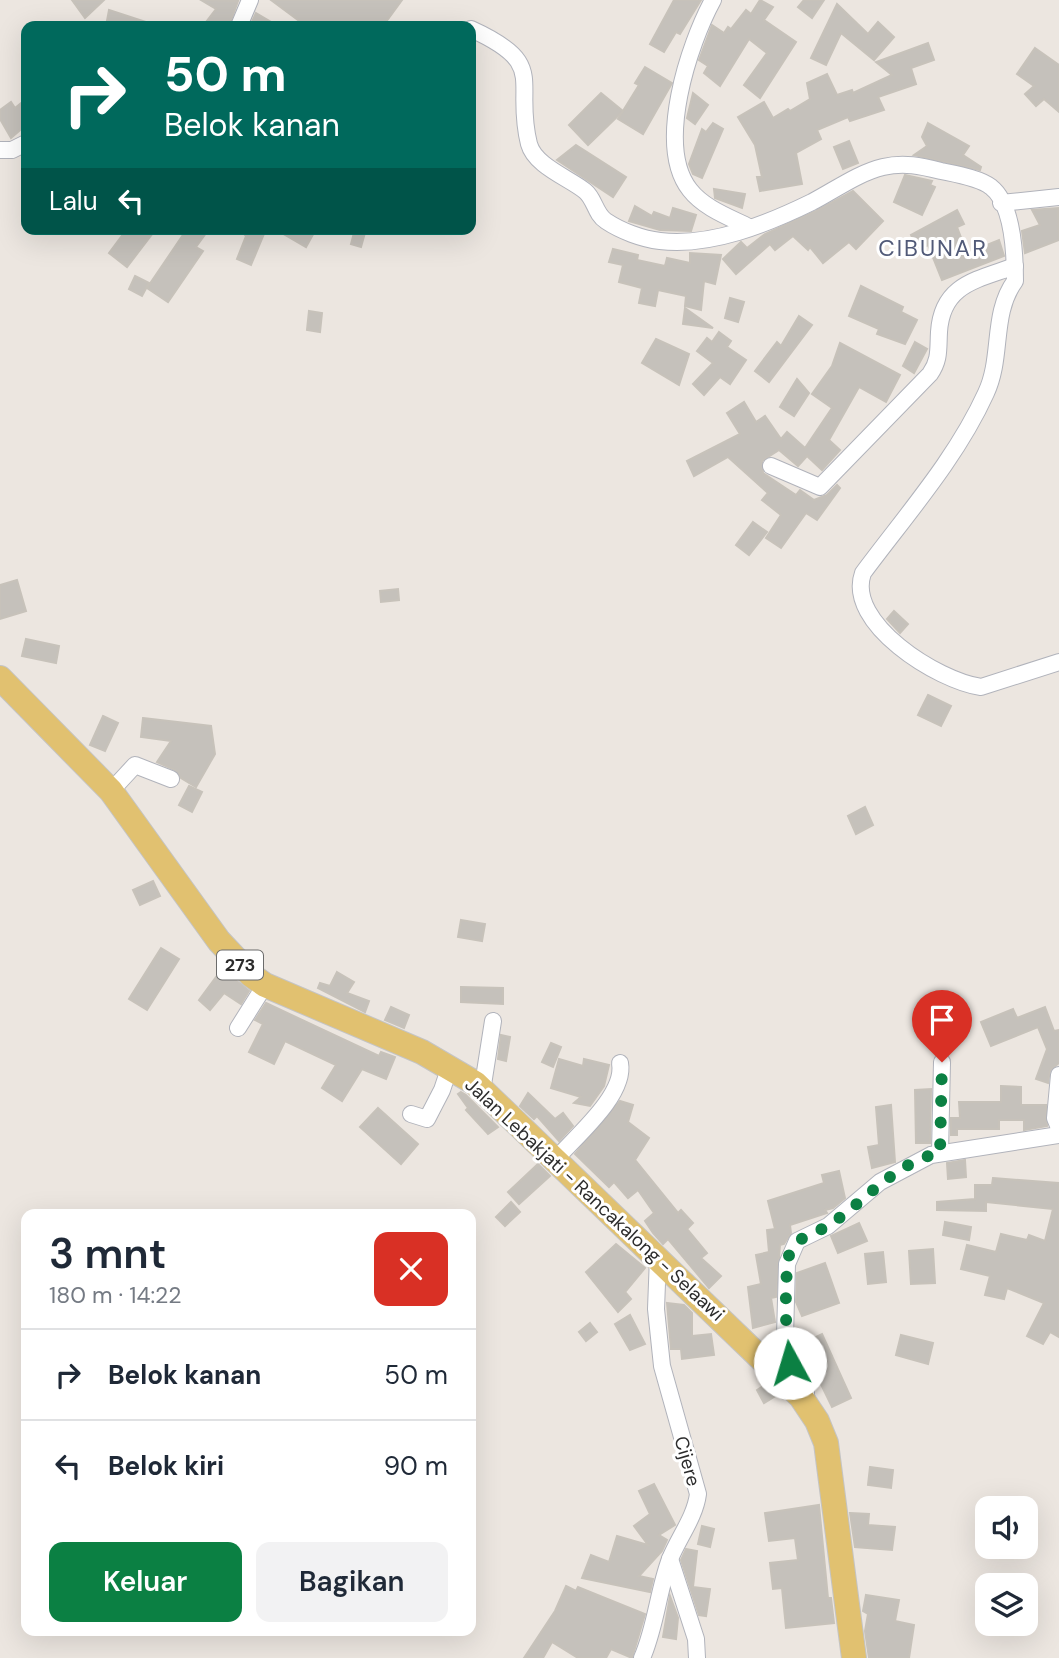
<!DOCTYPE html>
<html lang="id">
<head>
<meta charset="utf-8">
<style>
  body { margin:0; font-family:"DM Sans",sans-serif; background:#f2f2f3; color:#1f2937; height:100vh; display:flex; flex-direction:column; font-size:26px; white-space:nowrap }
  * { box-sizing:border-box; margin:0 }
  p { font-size:23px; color:#747a83 }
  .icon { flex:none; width:38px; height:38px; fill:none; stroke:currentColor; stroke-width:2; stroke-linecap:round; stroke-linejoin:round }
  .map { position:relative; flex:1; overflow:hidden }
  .side { position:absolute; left:21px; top:1209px; width:455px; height:427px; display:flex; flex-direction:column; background:#fff; border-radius:14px; box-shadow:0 7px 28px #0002 }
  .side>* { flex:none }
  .banner { position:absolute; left:21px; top:21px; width:455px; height:214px; border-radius:14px; box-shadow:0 7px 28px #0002; background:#00695c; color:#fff; overflow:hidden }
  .tools { position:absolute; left:975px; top:1496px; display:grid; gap:14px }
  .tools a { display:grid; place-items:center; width:63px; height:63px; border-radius:14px; background:#fff; box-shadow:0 7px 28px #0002; font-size:35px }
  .pin { position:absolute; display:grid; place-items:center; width:60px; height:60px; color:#fff; margin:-72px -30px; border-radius:50% 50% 50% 0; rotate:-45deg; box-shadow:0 0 7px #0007 }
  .pin .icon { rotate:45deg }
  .me { position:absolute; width:77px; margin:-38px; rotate:354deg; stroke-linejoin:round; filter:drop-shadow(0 0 5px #0008) }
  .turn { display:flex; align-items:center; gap:24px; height:147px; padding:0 28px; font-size:32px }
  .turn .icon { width:91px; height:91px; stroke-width:2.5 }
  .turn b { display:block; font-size:49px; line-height:60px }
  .then { display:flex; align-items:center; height:66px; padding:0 28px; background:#0003; gap:14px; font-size:26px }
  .round { display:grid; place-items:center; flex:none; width:74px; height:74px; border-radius:14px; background:#f2f2f3 }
  .summary { display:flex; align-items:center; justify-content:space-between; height:119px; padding:0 28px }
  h1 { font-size:42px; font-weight:600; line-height:52px }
  .action { display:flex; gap:14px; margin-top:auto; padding:14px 28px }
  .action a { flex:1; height:80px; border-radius:14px; background:#0b8043; color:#fff; font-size:28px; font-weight:600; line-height:80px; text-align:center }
  .action a+a { background:#f2f2f3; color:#1f2937 }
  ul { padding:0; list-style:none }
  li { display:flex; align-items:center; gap:21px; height:91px; padding:0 28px; border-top:2px solid #e0e1e3 }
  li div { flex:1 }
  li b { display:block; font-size:26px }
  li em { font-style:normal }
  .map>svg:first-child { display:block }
</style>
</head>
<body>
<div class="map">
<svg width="1059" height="1658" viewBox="0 0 1059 1658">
  <rect width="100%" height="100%" fill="#ece6e0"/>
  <g fill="#c5c1bb" stroke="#c7c2ba" stroke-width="2">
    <path d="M72,0H104L85,18Z"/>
    <path d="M201,0L238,1L229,26H203L216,9Z"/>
    <path d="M271,0H402L383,26H306Z"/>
    <path d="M674,0H701L680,34L676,32L664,52L650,44Z"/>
    <path d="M760,0L773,7L764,20L796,42L760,98L744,85L767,53L749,39L720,86L704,73L708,66L699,60L712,25L724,33L728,27L731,29L746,10L751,14Z"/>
    <path d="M804,0H824L812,18L798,7Z"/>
    <path d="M837,4L868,34L878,22L894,37L874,60L841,33L826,65L811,58Z"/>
    <path d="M109,10L152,24V26H106Z"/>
    <path d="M256,13L278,26H250Z"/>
    <path d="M928,43L934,60L911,68L916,84L878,97L884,110L850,121L848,117L817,130L821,139L796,153L802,184L760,191L757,177H762L755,145L738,117L764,102L773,118L788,109L790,111L810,99L807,83L827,74L837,95L852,90L853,93L892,75L876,62Z"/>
    <path d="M1035,48L1059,65V112L1044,99L1036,106L1025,94L1034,86L1017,74Z"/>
    <path d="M645,67L672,83L643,134L618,119L639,85L635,83Z"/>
    <path d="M601,93L623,111L588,145L569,125Z"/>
    <path d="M693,93L708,105L695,124L687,118Z"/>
    <path d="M26,99V125L11,138L0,119V110L11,102L15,108Z"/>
    <path d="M713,123L723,129L702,178L693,174L689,164L702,129L706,132Z"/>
    <path d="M928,123L969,146L963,155L981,167L980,170L914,155L927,146L922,137Z"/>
    <path d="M849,141L858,163L843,169L834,147Z"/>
    <path d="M576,145L626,177L613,197L557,160Z"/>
    <path d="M905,175L932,181L930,185L935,187L922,215L894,202Z"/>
    <path d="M714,189L745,194L742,208L715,198Z"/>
    <path d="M853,191L883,221L856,249L849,242L823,263L810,247L808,250L793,236L775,250L770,244L736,274L723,259L741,242L747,248L765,234L816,211Z"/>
    <path d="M635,206L652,216L654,212L670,218L673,208L696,215L691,231L660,230L629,221Z"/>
    <path d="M1058,208L1059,240L1025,253L1022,231L1040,225L1032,210Z"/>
    <path d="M957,210L964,224L957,227L967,253L999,240L1004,256L942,280L928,245L918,250L911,235Z"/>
    <path d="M127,229H156L127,267L109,253Z"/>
    <path d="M187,229H209L196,247L203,251L168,302L147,288Z"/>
    <path d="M240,229H266L251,265L237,259L246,236Z"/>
    <path d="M275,229H316L306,247Z"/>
    <path d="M355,229H366L361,247L351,244Z"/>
    <path d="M613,249L638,255L637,260L665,266L667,258L690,263V253L721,255L715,284L704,281L701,310L685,306L686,296L658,290L655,306L639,303L642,288L619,282L623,265L609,262Z"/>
    <path d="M135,276L149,283L142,296L129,289Z"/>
    <path d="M861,286L903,307L901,312L917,320L905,344L877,334L879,329L849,316Z"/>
    <path d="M730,298L744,302L738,322L725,318Z"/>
    <path d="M685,308L713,328L683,324Z"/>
    <path d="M309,311L322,313L320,332L307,330Z"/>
    <path d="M799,316L812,325L769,382L755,371L777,342L781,346Z"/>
    <path d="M719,332L731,341L727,347L746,360L730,384L720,377L704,395L693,384L713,363L697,351L707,338L712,342Z"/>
    <path d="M656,339L689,354L679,385L642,363Z"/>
    <path d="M915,342L927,349L914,373L903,366Z"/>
    <path d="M840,343L900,375L886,402L859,387L829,440L840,450L822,470L807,456L798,466L779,450L762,461L763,473L796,495L800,490L814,500L827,495L837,485L840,488L817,520L806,513L781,548L766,538L781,515L762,500L768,493L728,457L694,476L687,461L740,434L727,413L744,402L756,422L765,416L781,439L787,432L805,448L832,408L812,394L832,366Z"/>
    <path d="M797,379L809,393L794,416L780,407Z"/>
    <path d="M753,522L767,532L749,555L736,545Z"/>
    <path d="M17,580L26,611L0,619V585Z"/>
    <path d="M398,589L399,600L381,602L380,591Z"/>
    <path d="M894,611L908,624L900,633L887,619Z"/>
    <path d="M26,639L59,646L56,663L22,656Z"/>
    <path d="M928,695L951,706L941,726L918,715Z"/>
    <path d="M103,716L118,723L105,751L90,745Z"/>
    <path d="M143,718L211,726L215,754L196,787L181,778L175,770L157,762L171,741L141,737Z"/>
    <path d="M189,786L202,792L192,812L179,805Z"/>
    <path d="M865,807L873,825L856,834L848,816Z"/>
    <path d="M153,881L160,896L140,905L133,890Z"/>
    <path d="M461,920L485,924L482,941L458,937Z"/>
    <path d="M161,948L179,959L147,1010L129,999Z"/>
    <path d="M222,969L249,991L241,1004L224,993L210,1010L199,1000Z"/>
    <path d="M337,972L354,982L347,993L369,1001L365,1012L318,988L320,983L330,986Z"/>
    <path d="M461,987L503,988V1004L461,1002Z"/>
    <path d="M266,1003L379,1056L381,1052L395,1057L386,1079L362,1069L342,1101L322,1088L336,1065L285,1041L274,1064L249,1052L263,1024L255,1020Z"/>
    <path d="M391,1007L409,1015L404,1028L385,1020Z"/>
    <path d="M1045,1007L1054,1031L1059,1030V1063L1050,1070L1048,1083L1036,1079L1047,1049L1038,1027L991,1046L981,1022L1013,1009L1017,1018Z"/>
    <path d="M501,1035L510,1037L506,1061L498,1059Z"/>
    <path d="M551,1043L561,1047L553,1067L542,1062Z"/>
    <path d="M559,1059L583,1066L584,1059L609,1065L604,1086L590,1106L574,1103L581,1097L551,1088Z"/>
    <path d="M1001,1086L1021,1087V1105H1046L1047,1126L1024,1130V1120H999V1129H957V1135H951V1118H960L959,1102H1001Z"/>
    <path d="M931,1089L930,1143H916L915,1090Z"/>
    <path d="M461,1092L466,1095L498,1127L488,1134L466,1110L468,1108L458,1094Z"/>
    <path d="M528,1093L555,1119L563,1113L573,1126L559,1141L537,1116L534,1119L520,1106Z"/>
    <path d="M620,1101L633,1105L628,1122L649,1138L635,1160L678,1213L681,1210L693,1223L687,1229L707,1253L701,1258L721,1276L709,1288L668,1239L663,1244L653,1233L645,1221L654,1213L638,1190L628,1198L614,1182L609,1187L575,1154Z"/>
    <path d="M891,1105L895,1162L872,1168L868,1147L879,1145L876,1107Z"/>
    <path d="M378,1108L418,1144L401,1164L360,1127Z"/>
    <path d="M965,1160L966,1177L948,1179L947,1163Z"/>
    <path d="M538,1164L550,1176L519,1204L508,1192Z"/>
    <path d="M839,1171L845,1198L833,1208L825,1210L827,1213L790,1225L791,1233L784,1244L780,1245L776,1297L771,1298L775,1322L753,1328L748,1287L761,1284L756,1255L769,1252L767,1230L775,1229L768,1201L824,1183L822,1175Z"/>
    <path d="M993,1178L1059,1183V1337L1050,1332L1043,1344L1027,1336L1044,1303L1007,1288L1004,1299L985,1295L990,1276L961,1269L967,1245L996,1252L1001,1234L1027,1240L1029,1235L1045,1241L1053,1209L986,1202V1211L937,1210V1202L975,1199V1185H992Z"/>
    <path d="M511,1202L520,1212L505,1226L496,1217Z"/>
    <path d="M945,1222L971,1227L969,1240L943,1235Z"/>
    <path d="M859,1223L867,1241L838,1253L831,1236Z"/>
    <path d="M616,1244L645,1268L625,1292L631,1299L618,1312L586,1272Z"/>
    <path d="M933,1249L935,1283L911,1284L909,1251Z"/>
    <path d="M883,1252L886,1282L868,1284L865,1254Z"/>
    <path d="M825,1263L839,1303L802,1316L796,1302L797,1273Z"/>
    <path d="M667,1303L684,1305L692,1313V1336L711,1334L714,1355L682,1359L681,1349H671Z"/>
    <path d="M630,1315L645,1344L630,1350L615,1324Z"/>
    <path d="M590,1323L597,1332L586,1341L579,1332Z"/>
    <path d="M822,1334L851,1398L832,1407L815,1372L808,1375L797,1346Z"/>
    <path d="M901,1335L933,1343L928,1364L896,1355Z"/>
    <path d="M766,1384L777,1395L764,1403L757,1390Z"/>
    <path d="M870,1467L893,1470L891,1488L868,1485Z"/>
    <path d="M654,1484L675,1525L659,1535L667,1540L662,1551L639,1576L653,1579L650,1592L582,1578L591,1555L609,1562L617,1536L648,1545L634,1526L650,1514L639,1491Z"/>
    <path d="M819,1505L828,1598H831L834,1623L786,1628L782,1588L773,1589L770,1563L798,1560L795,1538L769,1541L765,1513Z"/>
    <path d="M850,1513L869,1514L868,1525L895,1527L892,1550L855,1547Z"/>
    <path d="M702,1526L714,1529L710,1547L698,1544Z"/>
    <path d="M686,1549L697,1551L693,1587L710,1589L706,1616L699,1615L681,1560Z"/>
    <path d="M566,1586L576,1591L578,1587L645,1614L632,1658L611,1649L606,1658H578L552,1642L543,1658H524L555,1611Z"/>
    <path d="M866,1595L899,1600L895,1621L914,1625L909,1658H869L865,1631L868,1614L863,1611Z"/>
    <path d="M670,1596L678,1618L676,1639L663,1637Z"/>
  </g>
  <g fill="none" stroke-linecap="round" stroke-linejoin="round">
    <defs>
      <g id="street">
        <path d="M713,0C689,44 655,146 690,190C704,208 729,217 749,227"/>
        <path d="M239,26L250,0"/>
        <path d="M471,29C550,65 513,80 529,144C535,166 569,178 585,191C595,199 595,214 606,221C621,231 642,239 660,241C711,247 767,224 812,202C835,190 858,173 883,167C904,162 921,166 941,171C955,174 980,178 991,187C1013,204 1015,254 1015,281C991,314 1003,357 986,393C956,459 906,515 863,573C845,623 938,681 981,687L1059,662"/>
        <path d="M0,150H12L26,143"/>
        <path d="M1001,203L1059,197"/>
        <path d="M771,466L820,487L930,374C940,360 938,349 939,332C942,284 977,280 1015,266"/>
        <path d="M111,791L135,765L171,779"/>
        <path d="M238,1028L265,985"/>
        <path d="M1059,1075L1055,1118L1059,1128"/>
        <path d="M482,1091L493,1021"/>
        <path d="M411,1114L427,1119L442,1090L450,1066"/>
        <path d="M940,1153L942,1062"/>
        <path d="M555,1160C575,1137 626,1095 620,1063"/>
        <path d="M806,1393L790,1363L785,1336L787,1264L797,1241L828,1226L880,1182L931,1155L1059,1135"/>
        <path d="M670,1559L696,1639L697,1658"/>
        <path d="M642,1658C656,1626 658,1591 670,1559C679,1537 695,1517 698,1494L662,1366L656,1309L658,1257"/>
      </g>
      <path id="primary" d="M0,678L111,791L219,941L251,975L265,985L422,1052L475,1083L801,1397L817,1421L826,1443L854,1658"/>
    </defs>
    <use href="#street" stroke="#b1b3bb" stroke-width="18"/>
    <use href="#primary" stroke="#c4c4c4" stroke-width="26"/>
    <use href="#street" stroke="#fff" stroke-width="16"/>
    <use href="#primary" stroke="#e1c170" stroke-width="24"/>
  </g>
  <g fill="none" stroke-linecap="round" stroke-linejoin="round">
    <path stroke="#0b8043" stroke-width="12" stroke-dasharray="0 21.6" d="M790,1363C785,1346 784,1267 790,1252C797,1236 816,1234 829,1225C866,1201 895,1162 940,1153L942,1062"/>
  </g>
  <g text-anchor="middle" stroke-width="6" stroke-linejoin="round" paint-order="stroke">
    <rect fill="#fff" stroke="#6b6b6b" stroke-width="2" x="217" y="950.5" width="46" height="29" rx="5"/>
    <g font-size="18" font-weight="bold" fill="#2c2c2c">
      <text x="240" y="971">273</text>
    </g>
    <g font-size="19" fill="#2c2c2c" stroke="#fff">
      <text transform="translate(595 1199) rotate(43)" y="7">Jalan Lebakjati - Rancakalong - Selaawi</text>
      <text transform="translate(688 1461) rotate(74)" y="7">Cijere</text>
    </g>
    <g font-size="23" letter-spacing="2" fill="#515a78" stroke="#fff">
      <text x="933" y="256">CIBUNAR</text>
    </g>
  </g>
</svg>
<div class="tools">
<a><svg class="icon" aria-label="sound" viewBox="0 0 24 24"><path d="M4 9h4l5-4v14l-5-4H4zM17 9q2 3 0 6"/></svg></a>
<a><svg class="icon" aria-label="layers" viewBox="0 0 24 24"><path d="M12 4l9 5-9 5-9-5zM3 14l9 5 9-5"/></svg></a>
</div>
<div class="pin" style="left:942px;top:1062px;background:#d93025"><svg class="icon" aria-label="arrive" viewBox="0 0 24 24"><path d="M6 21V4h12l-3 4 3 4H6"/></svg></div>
<svg class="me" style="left:790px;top:1363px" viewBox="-20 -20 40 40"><circle r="19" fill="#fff"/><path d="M0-13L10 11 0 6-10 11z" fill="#0b8043"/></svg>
<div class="banner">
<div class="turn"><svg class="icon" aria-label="right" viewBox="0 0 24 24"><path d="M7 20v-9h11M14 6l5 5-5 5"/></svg><div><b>50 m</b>Belok kanan</div></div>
<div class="then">Lalu<svg class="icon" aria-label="left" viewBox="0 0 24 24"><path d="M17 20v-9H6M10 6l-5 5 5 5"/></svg></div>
</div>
<section class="side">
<div class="summary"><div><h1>3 mnt</h1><p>180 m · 14:22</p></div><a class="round" style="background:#d93025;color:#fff"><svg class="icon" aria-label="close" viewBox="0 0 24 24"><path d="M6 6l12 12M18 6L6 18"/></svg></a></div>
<ul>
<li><svg class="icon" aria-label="right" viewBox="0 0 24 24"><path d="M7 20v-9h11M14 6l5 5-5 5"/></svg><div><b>Belok kanan</b></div><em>50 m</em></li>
<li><svg class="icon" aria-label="left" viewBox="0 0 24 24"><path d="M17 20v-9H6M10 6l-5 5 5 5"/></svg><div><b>Belok kiri</b></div><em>90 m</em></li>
</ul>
<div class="action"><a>Keluar</a><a>Bagikan</a></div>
</section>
</div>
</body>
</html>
